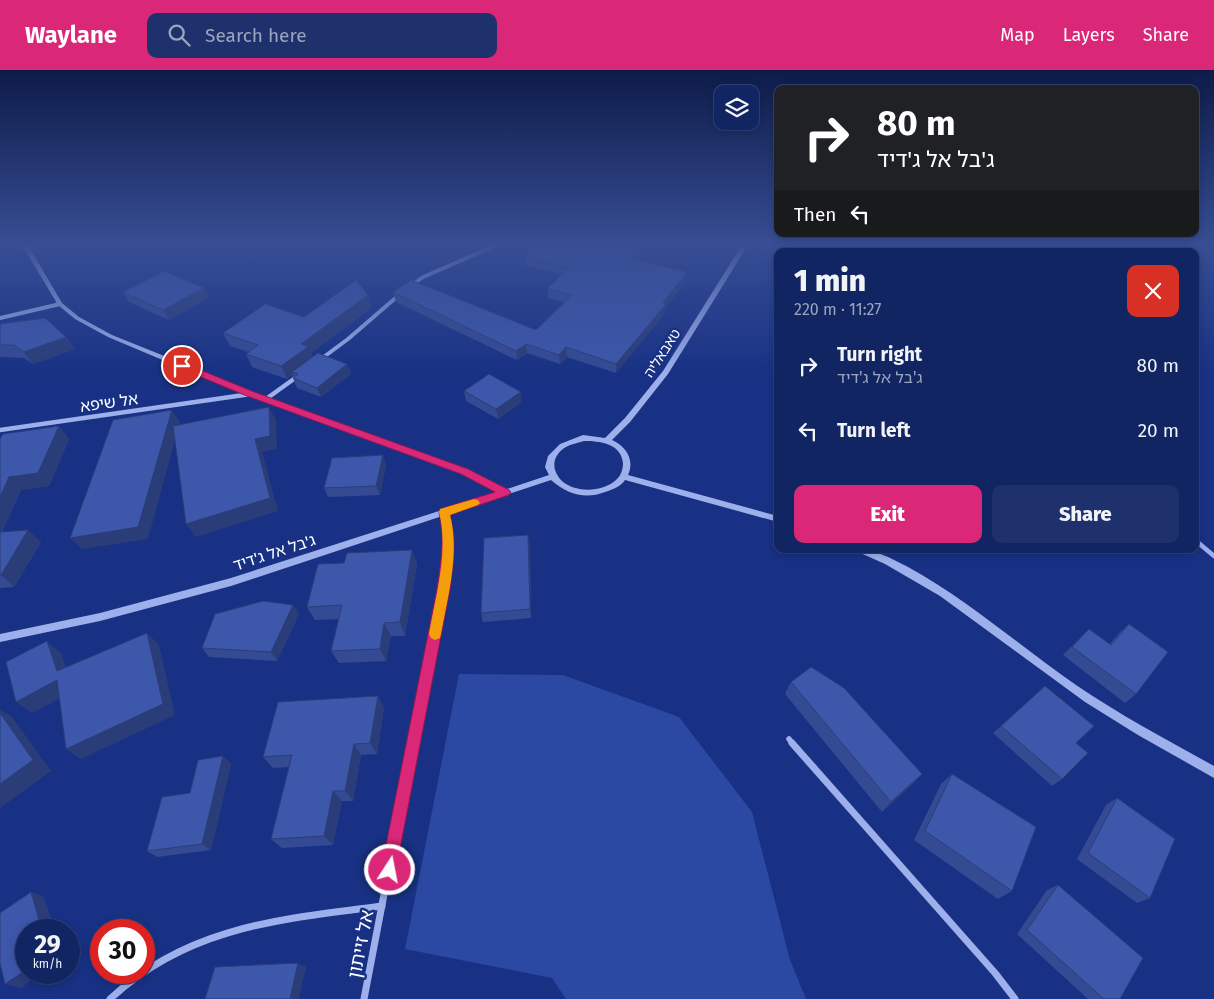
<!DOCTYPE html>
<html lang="en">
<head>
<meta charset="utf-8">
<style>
  body { margin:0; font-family:"Fira Sans","Noto Sans Hebrew",sans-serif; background:#1f316c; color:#f1f3f6; height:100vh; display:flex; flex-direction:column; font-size:19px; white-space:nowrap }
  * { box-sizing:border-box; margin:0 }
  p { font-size:16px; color:#9ca5be }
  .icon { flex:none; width:28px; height:28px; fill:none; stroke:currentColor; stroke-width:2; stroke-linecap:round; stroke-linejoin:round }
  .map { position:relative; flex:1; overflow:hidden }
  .sheet { position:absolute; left:774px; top:178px; width:425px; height:305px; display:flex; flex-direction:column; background:#122563; border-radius:10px; box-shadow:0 2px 8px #0003,0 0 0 1px #314278 }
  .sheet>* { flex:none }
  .top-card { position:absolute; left:774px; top:15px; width:425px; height:152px; border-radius:10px; box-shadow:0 2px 8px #0003,0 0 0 1px #314278; background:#202124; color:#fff; overflow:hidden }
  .tools { position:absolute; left:714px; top:15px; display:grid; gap:10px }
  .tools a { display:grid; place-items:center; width:45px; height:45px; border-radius:10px; background:#122563; box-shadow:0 2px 8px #0003,0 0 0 1px #314278; font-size:25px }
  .speed { position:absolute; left:15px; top:849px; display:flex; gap:10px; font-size:25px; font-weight:700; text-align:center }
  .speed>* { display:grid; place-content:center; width:65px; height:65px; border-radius:50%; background:#122563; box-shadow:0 2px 8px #0003,0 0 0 1px #314278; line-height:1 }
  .speed small { font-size:12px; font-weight:400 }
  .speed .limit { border:8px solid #d22; background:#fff; color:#111 }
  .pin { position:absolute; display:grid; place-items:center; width:42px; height:42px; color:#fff; margin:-21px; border:2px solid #fff; border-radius:50%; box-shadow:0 1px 5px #0007 }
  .me { position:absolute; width:55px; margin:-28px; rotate:11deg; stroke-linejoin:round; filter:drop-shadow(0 0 4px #0008) }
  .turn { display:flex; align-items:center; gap:18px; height:105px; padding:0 20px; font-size:22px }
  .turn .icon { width:65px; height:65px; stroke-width:2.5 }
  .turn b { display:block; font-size:35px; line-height:42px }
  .then { display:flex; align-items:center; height:48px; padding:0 20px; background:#0003; gap:10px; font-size:19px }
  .round { display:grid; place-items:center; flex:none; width:52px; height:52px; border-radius:10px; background:#1f316c }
  .overview { display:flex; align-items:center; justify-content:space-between; height:85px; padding:0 20px }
  h1 { font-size:30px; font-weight:800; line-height:38px }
  .button { display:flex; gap:10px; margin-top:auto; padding:10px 20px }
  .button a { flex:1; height:58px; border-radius:10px; background:#db2777; color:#fff; font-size:20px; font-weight:800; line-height:58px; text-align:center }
  .button a+a { background:#1f316c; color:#f1f3f6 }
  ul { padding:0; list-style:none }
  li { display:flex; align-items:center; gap:15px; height:65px; padding:0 20px }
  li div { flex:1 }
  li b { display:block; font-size:19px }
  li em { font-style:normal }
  header { display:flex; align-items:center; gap:30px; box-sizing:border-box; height:70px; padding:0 25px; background:#db2777; color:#fff }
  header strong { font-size:24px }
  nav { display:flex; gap:28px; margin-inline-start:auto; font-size:18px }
  .search { width:350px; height:45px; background:#1f316c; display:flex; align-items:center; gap:12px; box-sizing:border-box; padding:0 18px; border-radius:10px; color:#9ca5be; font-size:19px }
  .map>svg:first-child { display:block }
</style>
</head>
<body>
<header>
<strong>Waylane</strong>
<div class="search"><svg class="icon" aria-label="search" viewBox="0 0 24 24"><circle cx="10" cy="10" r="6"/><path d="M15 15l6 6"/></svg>Search here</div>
<nav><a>Map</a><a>Layers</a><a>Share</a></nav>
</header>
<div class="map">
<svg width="1214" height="929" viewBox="0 0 1214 929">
  <rect width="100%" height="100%" fill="#183184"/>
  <path fill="#2b48a3" d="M459,604L563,605L679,647L752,742L790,890L806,929H566L552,908L405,879Z"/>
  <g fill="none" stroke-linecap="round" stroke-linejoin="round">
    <path stroke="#9db0ec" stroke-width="2.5" d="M785,175L787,181"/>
    <path stroke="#9db0ec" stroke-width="4.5" d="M1195,470L1214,486"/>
    <g stroke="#9db0ec" stroke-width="4">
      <path d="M412,215L423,207L497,175"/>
      <path d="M0,248L60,234"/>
      <path d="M321,289L348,269L399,225"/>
    </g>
    <g stroke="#9db0ec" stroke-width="4.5">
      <path d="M266,329L298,306"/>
      <path d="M0,360L251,324"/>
      <path d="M444,442L448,469"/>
    </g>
    <g stroke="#9db0ec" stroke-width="5.5">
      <path d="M789,669L793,674"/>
      <path d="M413,674L443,519L448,468"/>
    </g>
    <g stroke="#9db0ec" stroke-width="7">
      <path d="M792,673L995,903L1015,929"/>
      <path d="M110,929C188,856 282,849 382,836"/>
      <path d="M364,929L413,673"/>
    </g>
    <g fill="#9db0ec" fill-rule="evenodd">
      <path d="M22,175H28L62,233L79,247L112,265L254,322L467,400L507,419L549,405L545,397L548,386L560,374L583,365L605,368L625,348L663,301L742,175H748L668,304L630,352L612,370C626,376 635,390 628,405L778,446V452L625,410C620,417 614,419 605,422C585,430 567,424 551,410L231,516L100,551L0,572V564L100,543L231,508L498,422L461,404L248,326L108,267L75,249L58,235ZM584,371C599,371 621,373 623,393C623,399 621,406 616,410C603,422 577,423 563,412C551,401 551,386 566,377C571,374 578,373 584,371Z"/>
      <path d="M855,479C874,479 891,488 908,497C968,530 1020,576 1076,615C1120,645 1167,670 1214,696V708L1138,665L1085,632L940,526L885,494L856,481Z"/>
    </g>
  </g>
  <g fill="#344b93">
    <path d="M637,185L634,189L686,212L666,237L665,243L616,303L567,287L560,294L527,283L517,290L396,232L393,222L536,260L565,232L548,228V218L562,205L526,195L525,186Z"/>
    <path d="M204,218L208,228L169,250L129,232L123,222Z"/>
    <path d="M368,225L371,238L311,283L313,287L347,294L351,304L321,327L297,318L293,308L294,307L293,305L287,309L252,297L246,284L248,282L230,276L223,263L304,247Z"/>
    <path d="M0,254L66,267L75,279L33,294L24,288L0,287Z"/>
    <path d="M464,321L522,332L498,349L466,331Z"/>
    <path d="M59,356L69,369L49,416L21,420L2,462L41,472L14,517L0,518V369Z"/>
    <path d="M386,395L380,425L328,427L324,418Z"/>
    <path d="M530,475L531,548L483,552L481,543Z"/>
    <path d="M412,480L417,494L405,566H391L386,591L339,593L331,581L339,549L315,550L307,537L344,493Z"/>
    <path d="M293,535L299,544L277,591L209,587L202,578Z"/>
    <path d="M1129,554L1136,624L1125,633L1063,585L1089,559L1110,574L1119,563Z"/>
    <path d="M791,612L922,704L912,715L882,742L785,624Z"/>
    <path d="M378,626L384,638L377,684L361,685L353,731H342L333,775L282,778L271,769L289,697L273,698L263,687Z"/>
    <path d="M1001,656L1076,673L1062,709L1052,716L993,663Z"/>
    <path d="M223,686L231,694L211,780L157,787L147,781L190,723Z"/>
    <path d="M952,704L1012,821L998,829L914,770L941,714Z"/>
    <path d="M1117,728L1150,828L1137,833L1077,789L1106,735Z"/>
    <path d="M1058,815L1120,929H1088L1017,864L1047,820Z"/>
  </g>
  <g fill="#2b3d78">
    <path d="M637,176V185L629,197V188Z"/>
    <path d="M687,202L686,212L666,237L665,243L616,303V294Z"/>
    <path d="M204,218L208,228L169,250L163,240Z"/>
    <path d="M368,225L371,238L311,283L314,290L292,302L293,305L287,309L281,296L301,274Z"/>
    <path d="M66,267L75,279L33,294L24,282Z"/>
    <path d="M526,274L527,283L517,290L516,281Z"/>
    <path d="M566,277L567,287L560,294L559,285Z"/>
    <path d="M347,294L351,304L321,327L317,318Z"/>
    <path d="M521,322L522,332L498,349L496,339Z"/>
    <path d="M269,337L276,350L277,379L262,382L278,441L196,467L186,454L255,369Z"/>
    <path d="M172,340L180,352L148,469L82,479L70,468Z"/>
    <path d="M59,356L69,369L49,416L21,420L0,466V427L9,407Z"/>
    <path d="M383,385L386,395L380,425L376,416Z"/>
    <path d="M28,460L41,472L14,517L1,505Z"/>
    <path d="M528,465L530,475L531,548L530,539Z"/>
    <path d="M412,480L417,494L405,566L400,552Z"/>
    <path d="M293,535L299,544L277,591L271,582Z"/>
    <path d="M384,553L391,566L386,591L380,579Z"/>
    <path d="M147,563L159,575L175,645L81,689L66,679Z"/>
    <path d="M47,571L61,583L72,613L57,601Z"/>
    <path d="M57,610L72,622L32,643L16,632Z"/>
    <path d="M378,626L384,638L377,684L370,673Z"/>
    <path d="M0,639L12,647L51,701L0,738Z"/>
    <path d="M354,674L361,685L353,731L345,721Z"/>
    <path d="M223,686L231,694L211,780L202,774Z"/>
    <path d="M922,704L912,715L882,742L891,732Z"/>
    <path d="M333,721L342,731L333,775L324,766Z"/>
    <path d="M31,822L44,827L55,860H42Z"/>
    <path d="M298,893L306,897L299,929H290Z"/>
    <path d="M26,900V902H42L21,918L5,914Z"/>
  </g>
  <g fill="#3d57ab" stroke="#2b3d78">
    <path d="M533,175H632L637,176L629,188L687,202L663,233L666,234L616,294L566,277L559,285L526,274L516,281L393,222L411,210L536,260L572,225L548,218L569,198L525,186Z"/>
    <path d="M164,201L204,218L163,240L123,222Z"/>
    <path d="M356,210L368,225L301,274L308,277L281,296L246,284L258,275L223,263L265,234L304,247Z"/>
    <path d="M45,248L66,267L24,282L14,275H0V254Z"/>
    <path d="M318,283L347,294L317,318L293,308L298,304L292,302Z"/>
    <path d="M489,304L521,322L496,339L464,321Z"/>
    <path d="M269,337L270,366L255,369L270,428L186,454L173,356Z"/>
    <path d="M172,340L138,457L70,468L113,350Z"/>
    <path d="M59,356L38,403L9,407L0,427V369L3,364Z"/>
    <path d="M383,385L376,416L324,418L332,388Z"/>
    <path d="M28,460L1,505H0V462Z"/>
    <path d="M528,465L530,539L481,543L484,468Z"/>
    <path d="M412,480L400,552L384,553L380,579L331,581L342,535L307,537L318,494L344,493L347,483Z"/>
    <path d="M263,531L293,535L271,582L202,578L215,544Z"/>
    <path d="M1129,554L1168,582L1136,624L1072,577L1089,559L1111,575Z"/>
    <path d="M147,563L163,634L66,679L57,610L16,632L6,592L47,571L57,601Z"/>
    <path d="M811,597L844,618L922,704L891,732L791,612Z"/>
    <path d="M1045,616L1094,656L1076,673L1088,683L1062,709L1001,656Z"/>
    <path d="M378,626L370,673L354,674L345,721H333L324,766L271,769L292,685L263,687L278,632Z"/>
    <path d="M0,643L33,690L0,714Z"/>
    <path d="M223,686L202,774L147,781L162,727L190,723L198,690Z"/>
    <path d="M952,704L1036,757L1012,821L925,761Z"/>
    <path d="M1117,728L1175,769L1150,828L1088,783Z"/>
    <path d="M1058,815L1143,888L1120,929H1104L1027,860Z"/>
    <path d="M31,822L42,860H26V900L5,914L0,893V843Z"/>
    <path d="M298,893L290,929H205L215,897Z"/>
  </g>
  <linearGradient id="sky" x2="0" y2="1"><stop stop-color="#0d1b49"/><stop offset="0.57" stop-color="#374e94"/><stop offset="1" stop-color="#374e94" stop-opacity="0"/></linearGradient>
  <rect width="1214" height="305" fill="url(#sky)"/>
  <path fill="#db2777" stroke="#8e194d" d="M179,294H186L254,322L468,399L509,420L511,422L509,425L450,445C457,470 453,493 450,519L395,805L390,808L384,805L381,800L437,519C441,492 445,469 439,442L440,439L495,422L461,404L247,326L179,298Z"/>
  <path fill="#f59e0b" d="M474,429L478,430L480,433L478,435L450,445C460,483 448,525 441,564L440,568L435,570L431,568L429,564C436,524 449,482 439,442L440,439Z"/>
  <g text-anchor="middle" stroke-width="5" stroke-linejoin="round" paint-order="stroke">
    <g font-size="14" fill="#fff" stroke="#183184">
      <text transform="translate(662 283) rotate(-57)" y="5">טאבאליה</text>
    </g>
    <g font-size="16" fill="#fff" stroke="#183184">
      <text transform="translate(109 332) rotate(-8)" y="6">אל שיפא</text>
      <text transform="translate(274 482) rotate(-18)" y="6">ג'בל אל ג'דיד</text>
    </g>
    <g font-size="19" fill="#fff" stroke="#183184">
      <text transform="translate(360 874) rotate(-79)" y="7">אל זייתון</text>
    </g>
  </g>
</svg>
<div class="tools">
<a><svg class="icon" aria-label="layers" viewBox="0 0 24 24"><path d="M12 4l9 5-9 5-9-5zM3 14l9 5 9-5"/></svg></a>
</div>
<div class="speed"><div>29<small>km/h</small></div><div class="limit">30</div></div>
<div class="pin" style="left:182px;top:296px;background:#d93025"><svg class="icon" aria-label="arrive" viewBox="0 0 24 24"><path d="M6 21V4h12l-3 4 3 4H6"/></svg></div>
<svg class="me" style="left:390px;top:800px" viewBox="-20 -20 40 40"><circle r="17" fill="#db2777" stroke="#fff" stroke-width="3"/><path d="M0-11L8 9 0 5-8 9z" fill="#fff"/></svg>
<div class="top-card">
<div class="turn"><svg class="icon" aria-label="right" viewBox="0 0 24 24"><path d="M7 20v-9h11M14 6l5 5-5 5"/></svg><div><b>80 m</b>ג'בל אל ג'דיד</div></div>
<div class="then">Then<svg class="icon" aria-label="left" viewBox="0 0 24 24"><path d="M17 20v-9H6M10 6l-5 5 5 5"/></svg></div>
</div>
<section class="sheet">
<div class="overview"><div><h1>1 min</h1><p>220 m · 11:27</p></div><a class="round" style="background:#d93025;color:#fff"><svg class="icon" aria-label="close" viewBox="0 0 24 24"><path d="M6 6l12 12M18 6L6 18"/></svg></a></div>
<ul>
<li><svg class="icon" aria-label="right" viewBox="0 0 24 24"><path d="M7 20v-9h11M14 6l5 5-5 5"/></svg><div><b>Turn right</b><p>ג'בל אל ג'דיד</p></div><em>80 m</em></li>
<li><svg class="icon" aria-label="left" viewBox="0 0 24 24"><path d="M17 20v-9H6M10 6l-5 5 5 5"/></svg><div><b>Turn left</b></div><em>20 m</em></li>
</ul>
<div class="button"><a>Exit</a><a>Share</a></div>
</section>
</div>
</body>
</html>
